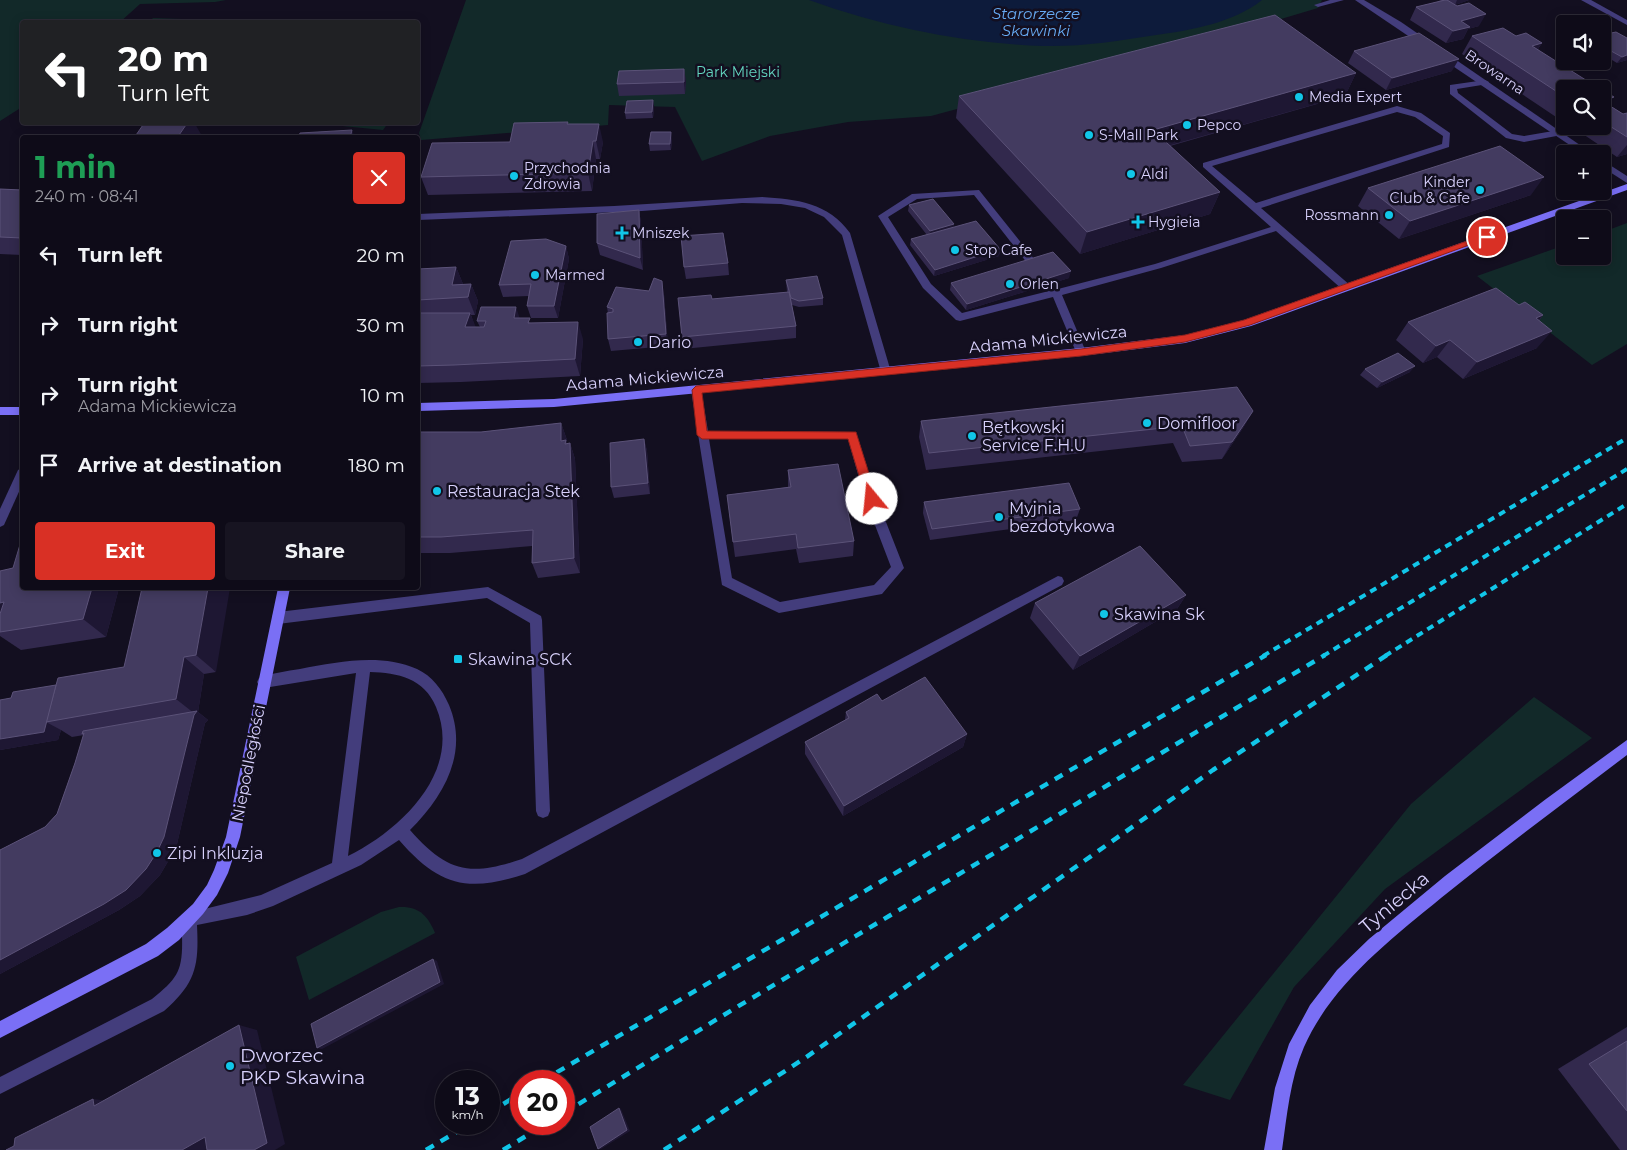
<!DOCTYPE html>
<html lang="en">
<head>
<meta charset="utf-8">
<style>
  body { margin:0; font-family:Montserrat,sans-serif; background:#171421; color:#f1f3f6; height:100vh; display:flex; flex-direction:column; font-size:19px; white-space:nowrap }
  * { box-sizing:border-box; margin:0 }
  p { font-size:16px; color:#9b9ba2 }
  .icon { flex:none; width:28px; height:28px; fill:none; stroke:currentColor; stroke-width:2; stroke-linecap:round; stroke-linejoin:round }
  .map { position:relative; flex:1; overflow:hidden }
  .drawer { position:absolute; left:20px; top:135px; width:400px; height:455px; display:flex; flex-direction:column; background:#0e0b18; border-radius:5px; box-shadow:0 2px 12px #0003,0 0 0 1px #2e2b37 }
  .drawer>* { flex:none }
  .guide { position:absolute; left:20px; top:20px; width:400px; height:105px; border-radius:5px; box-shadow:0 2px 12px #0003,0 0 0 1px #2e2b37; background:#202124; color:#fff; overflow:hidden }
  .controls { position:absolute; left:1556px; top:15px; display:grid; gap:10px }
  .controls a { display:grid; place-items:center; width:55px; height:55px; border-radius:5px; background:#0e0b18; box-shadow:0 2px 12px #0003,0 0 0 1px #2e2b37; font-size:25px }
  .speed { position:absolute; left:435px; top:1070px; display:flex; gap:10px; font-size:25px; font-weight:700; text-align:center }
  .speed>* { display:grid; place-content:center; width:65px; height:65px; border-radius:50%; background:#0e0b18; box-shadow:0 2px 12px #0003,0 0 0 1px #2e2b37; line-height:1 }
  .speed small { font-size:12px; font-weight:400 }
  .speed .limit { border:8px solid #d22; background:#fff; color:#111 }
  .pin { position:absolute; display:grid; place-items:center; width:42px; height:42px; color:#fff; margin:-21px; border:2px solid #fff; border-radius:50%; box-shadow:0 1px 5px #0007 }
  .me { position:absolute; width:55px; margin:-28px; rotate:343deg; stroke-linejoin:round; filter:drop-shadow(0 0 4px #0008) }
  .turn { display:flex; align-items:center; gap:18px; height:105px; padding:0 15px; font-size:22px }
  .turn .icon { width:65px; height:65px; stroke-width:2.5 }
  .turn b { display:block; font-size:35px; line-height:42px }
  .round { display:grid; place-items:center; flex:none; width:52px; height:52px; border-radius:5px; background:#171421 }
  .overview { display:flex; align-items:center; justify-content:space-between; height:85px; padding:0 15px }
  h1 { font-size:30px; font-weight:700; line-height:38px; color:#1e9e55 }
  .cta { display:flex; gap:10px; margin-top:auto; padding:10px 15px }
  .cta a { flex:1; height:58px; border-radius:5px; background:#d93025; color:#fff; font-size:20px; font-weight:700; line-height:58px; text-align:center }
  .cta a+a { background:#171421; color:#f1f3f6 }
  ul { padding:0; list-style:none }
  li { display:flex; align-items:center; gap:15px; height:70px; padding:0 15px }
  li div { flex:1 }
  li b { display:block; font-size:19px }
  li em { font-style:normal }
  .map>svg:first-child { display:block }
</style>
</head>
<body>
<div class="map">
<svg width="1627" height="1150" viewBox="0 0 1627 1150">
  <rect width="100%" height="100%" fill="#130f20"/>
  <g fill="#122929">
    <path d="M0,0H226L215,2L140,4L120,22H22V107L0,121Z"/>
    <path d="M466,0H1322L1318,8L1201,43L931,116L848,122L770,136L702,161L675,107L609,105L608,125L421,140L419,133Z"/>
    <path d="M153,18L267,22H149Z"/>
    <path d="M312,123L388,122V123L383,130Z"/>
    <path d="M1627,223V344L1592,365L1477,276L1565,245V256H1602L1603,232Z"/>
    <path d="M1534,697L1592,738L1385,889L1294,987L1230,1100L1183,1085L1411,804Z"/>
    <path d="M399,907C419,906 428,916 435,933L309,1000L296,957L381,912Z"/>
  </g>
  <path fill="#0d1b3b" d="M809,0H1262C1233,23 1192,30 1156,35C1118,41 1080,47 1043,46C963,43 884,27 809,0Z"/>
  <g fill="none" stroke-linecap="round" stroke-linejoin="round">
    <g fill="#433d7c" fill-rule="evenodd">
      <path d="M1485,80L1489,82L1488,84L1457,89L1458,93L1512,134L1524,136L1559,130L1562,131V135L1524,142L1506,138L1450,94V85Z"/>
      <path d="M1397,106L1421,113L1450,133L1449,147L1261,208L1351,286V290H1343L1276,231L1161,268L1062,295L1086,352L1081,356L1076,352L1053,297L960,321L956,320L923,288L878,216L912,194L979,190L1058,289L1155,264L1271,227L1203,167V163ZM1397,112L1415,117L1443,136L1442,144L1256,203L1212,166ZM974,195L1049,291L962,313L931,284L888,217L917,199Z"/>
      <path d="M696,386L701,390L708,431L856,432L877,499L904,568L882,594L779,613L722,585L691,390ZM709,439H848L865,499L891,567L874,585L780,602L732,578Z"/>
      <path d="M22,468V485L4,525L0,527V509L18,470Z"/>
      <path d="M1058,576L1062,577L1064,581L1062,585L525,874C467,893 439,886 399,840L361,865L273,906L247,915L197,925C199,966 196,983 164,1011L0,1094V1077L152,999C178,978 183,971 182,936C182,928 180,921 184,914L261,895L332,863L356,673L264,688L259,686L257,682L259,678C272,673 287,671 300,669C338,662 380,653 417,669C432,676 442,689 449,705C469,753 444,796 410,830C447,872 469,877 522,859ZM370,672C398,673 424,678 436,707C463,771 401,830 348,856Z"/>
      <path d="M488,587L541,616L542,620L550,811L548,816L543,818L538,816L536,811L530,623L487,598L278,624L273,622L272,618L273,614L278,612Z"/>
    </g>
    <g fill="#433d7c" fill-rule="evenodd">
      <path d="M1330,0H1344L1318,7L1314,5Z"/>
      <path d="M1355,0H1364L1401,22L1593,154H1583Z"/>
      <path d="M1581,0H1591L1627,20V25Z"/>
      <path d="M1602,160L1627,176V183L1602,167Z"/>
      <path d="M762,197C796,199 829,203 850,233L891,372L890,375H882L881,372L842,235L824,217L805,208L781,204L742,203L642,211L418,220V214L614,206Z"/>
    </g>
    <g fill="#7a6ff5" fill-rule="evenodd">
      <path d="M1627,184V190L1251,326L1185,343L1081,356L554,407L418,411V403L554,399L1081,348L1185,335L1244,320Z"/>
      <rect x="0" y="407" width="22" height="8"/>
      <path d="M278,588H290L240,837L228,873L217,895L203,914L179,940L158,956L0,1038V1021L146,944L167,928L193,904L207,885L214,870L226,837Z"/>
      <path d="M1627,740V755C1565,802 1502,849 1441,898C1390,940 1332,984 1304,1047C1290,1079 1287,1116 1282,1150H1264L1275,1088L1289,1044L1310,1005L1337,970L1369,939L1445,876L1546,799Z"/>
    </g>
    <g stroke="#11c6e8" stroke-width="4" stroke-dasharray="7 5.5" stroke-linecap="butt">
      <path d="M1263,656L1627,438"/>
      <path d="M1323,656L1627,469"/>
      <path d="M1385,656L1627,504"/>
    </g>
    <g stroke="#11c6e8" stroke-width="4.5" stroke-dasharray="9 8" stroke-linecap="butt">
      <path d="M542,1081L1266,655"/>
      <path d="M489,1113L521,1093"/>
      <path d="M564,1113L732,1010L1325,655"/>
      <path d="M426,1150L470,1124"/>
      <path d="M503,1150L546,1124"/>
      <path d="M664,1150L805,1058L1213,770L1387,655"/>
    </g>
  </g>
  <g fill="#32294d">
    <path d="M1439,0H1469L1455,5L1450,2L1479,26L1468,29L1463,39L1446,43L1410,20L1416,7L1441,1Z"/>
    <path d="M1602,35L1627,38V60L1617,63L1602,54Z"/>
    <path d="M1472,36H1516L1542,43L1538,49L1565,89V123L1462,54Z"/>
    <path d="M1354,51L1452,71L1386,90L1348,63Z"/>
    <path d="M684,69L686,81L685,94L619,96L617,84Z"/>
    <path d="M1356,73L1345,96L1170,146L1220,192L1210,214L1080,254L956,118L959,96Z"/>
    <path d="M1602,90L1608,104L1623,114L1627,113V154L1617,157L1571,126H1602Z"/>
    <path d="M653,100L654,106L653,118L626,119L625,113Z"/>
    <path d="M568,124L603,142L600,159H596L592,191L428,195L421,177L510,142Z"/>
    <path d="M672,138L671,150L650,151L649,144Z"/>
    <path d="M1368,188L1531,195L1399,239L1358,206Z"/>
    <path d="M0,189L22,190V255L0,254Z"/>
    <path d="M909,205L953,228L1000,249L999,256L934,276L910,245L911,239L927,235L908,211Z"/>
    <path d="M639,210L641,223L643,270L600,255L597,243Z"/>
    <path d="M566,246L569,259L558,318H531L527,306L529,296L503,297L499,285Z"/>
    <path d="M728,263L729,275L686,279L684,267Z"/>
    <path d="M456,267L463,284H471L478,301L475,315H471L475,327H480L477,321L520,318L531,323L583,339L580,376L461,382L418,383V269Z"/>
    <path d="M1069,278L966,310L950,290L951,283Z"/>
    <path d="M786,280L823,298V305L799,307L792,305L796,326V338L683,349L682,337L712,299L787,292Z"/>
    <path d="M664,294L668,346L611,351L608,339V313L607,307Z"/>
    <path d="M1519,305L1543,315L1539,321L1537,348L1463,379L1437,357L1423,363L1396,340L1408,322Z"/>
    <path d="M1365,369L1410,372L1377,388L1360,375Z"/>
    <path d="M1253,411L1243,428L1222,459L1182,462L1173,443L926,470L919,437L921,421Z"/>
    <path d="M561,423L567,440V444L570,443L575,459L580,573L538,578L532,563V546L450,553H418V432H481Z"/>
    <path d="M644,439L647,451L650,494L614,498L611,487Z"/>
    <path d="M788,470L854,541L853,556L799,563L796,549L735,557L727,495L788,487Z"/>
    <path d="M924,502L1080,509L1076,520L930,540L923,513Z"/>
    <path d="M13,568L22,588H119L106,637L21,650L0,636V571Z"/>
    <path d="M142,588L216,672L204,674L198,712L208,720L205,723L177,844L170,858L160,875L140,896L119,910L0,974V850L45,827L57,814L75,763L84,735L72,737L61,730L58,740L0,750V700L11,698L56,685L124,667Z"/>
    <path d="M1186,595L1177,609L1073,670L1030,618L1035,603Z"/>
    <path d="M882,701L967,734L963,747L843,816L805,754V742L845,720L846,712Z"/>
    <path d="M1627,1027V1150H1620L1558,1069Z"/>
  </g>
  <g fill="#1e1733">
    <path d="M1457,0H1469L1455,5Z"/>
    <path d="M1486,14L1479,26L1468,29L1463,39L1446,43L1453,31L1461,21Z"/>
    <path d="M1542,43L1530,60L1532,46Z"/>
    <path d="M1627,55V60L1617,63L1622,57Z"/>
    <path d="M1459,59L1452,71L1386,90L1392,78Z"/>
    <path d="M684,69L686,81L685,94L684,82Z"/>
    <path d="M1356,73L1345,96L1146,152L1153,130Z"/>
    <path d="M1614,97L1602,112V101Z"/>
    <path d="M653,100L654,106L653,118L652,112Z"/>
    <path d="M188,122H194L202,136L201,138H177Z"/>
    <path d="M599,124L603,142L600,159L596,141Z"/>
    <path d="M352,130L355,138H350Z"/>
    <path d="M671,132L672,138L671,150L670,144Z"/>
    <path d="M593,141L596,159L592,191L588,173Z"/>
    <path d="M1627,145V154L1617,157Z"/>
    <path d="M1544,177L1531,195L1399,239L1410,221Z"/>
    <path d="M1220,192L1210,214L1080,254L1087,232Z"/>
    <path d="M639,210L641,223L643,270L640,258Z"/>
    <path d="M954,224L953,231L929,237L930,231Z"/>
    <path d="M566,246L569,259L558,318L554,306Z"/>
    <path d="M1000,249L999,256L934,276L935,270Z"/>
    <path d="M456,267L463,284L452,285Z"/>
    <path d="M1071,271L1069,278L966,310L967,304Z"/>
    <path d="M662,281L664,294L668,346L666,334Z"/>
    <path d="M471,284L478,301L475,315L468,297Z"/>
    <path d="M516,307L522,325L514,318Z"/>
    <path d="M470,313L477,330L465,327Z"/>
    <path d="M1543,315L1529,333L1536,318Z"/>
    <path d="M578,322L583,339L580,376L575,359Z"/>
    <path d="M1552,331L1537,348L1463,379L1477,362Z"/>
    <path d="M1450,340L1437,357L1423,363L1436,346Z"/>
    <path d="M1415,366L1410,372L1377,388L1382,382Z"/>
    <path d="M1253,411L1243,428L1222,459L1232,442Z"/>
    <path d="M561,423L567,440V444L570,443L575,459L580,573L574,558L561,441Z"/>
    <path d="M644,439L647,451L650,494L648,483Z"/>
    <path d="M92,588H119L106,637L83,619Z"/>
    <path d="M208,588H230L216,672L196,655Z"/>
    <path d="M1186,595L1177,609L1073,670L1080,656Z"/>
    <path d="M4,602L0,625V603Z"/>
    <path d="M184,657L204,674L198,712L208,720L205,723L177,844L170,858L160,875L140,896L119,910L0,974V960L195,714L176,699Z"/>
    <path d="M46,722L61,730L58,740L0,750V739Z"/>
    <path d="M967,734L963,747L843,816L844,806Z"/>
    <path d="M433,959L437,961L444,984L322,1049L317,1048Z"/>
    <path d="M239,1025L257,1030L285,1144L275,1150H254Z"/>
    <path d="M93,1099L116,1102L94,1106Z"/>
    <path d="M619,1108L621,1109L630,1131L601,1149H598Z"/>
    <path d="M205,1137L225,1139L205,1150H182Z"/>
  </g>
  <g fill="#433b60" stroke="#5b5278">
    <path d="M1445,0H1447L1457,6L1469,3L1486,14L1461,21L1470,27L1453,31L1416,7Z"/>
    <path d="M1275,15L1356,73L1153,130L1220,192L1087,232L959,96Z"/>
    <path d="M1503,28L1516,36L1526,33L1542,43L1532,46L1600,89H1565V97L1472,36Z"/>
    <path d="M1616,32L1627,38V55L1622,57L1602,46V35Z"/>
    <path d="M1419,33L1459,59L1392,78L1354,51Z"/>
    <path d="M684,69V82L617,84L619,71Z"/>
    <path d="M1602,90L1614,97L1602,101Z"/>
    <path d="M653,100L652,112L625,113L627,101Z"/>
    <path d="M1602,101L1623,114L1627,113V137L1602,121Z"/>
    <path d="M145,122H188L177,138H134Z"/>
    <path d="M568,122L567,124H599L596,141H593L588,173L421,177L432,143L510,142L514,123Z"/>
    <path d="M352,130L350,138H298L300,133Z"/>
    <path d="M651,132H671L670,144H649Z"/>
    <path d="M1500,146L1544,177L1410,221L1368,188Z"/>
    <path d="M0,189L22,190V238L0,237Z"/>
    <path d="M933,199L954,224L930,231L909,205Z"/>
    <path d="M639,210L640,258L597,243V214Z"/>
    <path d="M976,221L1000,249L935,270L911,239Z"/>
    <path d="M723,233L728,263L684,267L681,236Z"/>
    <path d="M546,239L566,246L554,306H527L531,284L499,285L511,241Z"/>
    <path d="M1053,252L1071,271L967,304L951,283Z"/>
    <path d="M456,267L452,285L471,284L468,297L418,300V269Z"/>
    <path d="M817,276L823,298L799,301L791,298L786,280Z"/>
    <path d="M654,278L662,281L666,334L608,339L607,313L613,312V309L607,307L616,287L649,291Z"/>
    <path d="M1496,288L1519,305L1525,302L1543,315L1536,318L1552,331L1477,362L1450,340L1436,346L1408,322Z"/>
    <path d="M789,292L796,326L682,337L678,298L711,295L712,299Z"/>
    <path d="M481,307H516L514,318H530L528,323L578,322L575,359L454,365L418,366V313H470L465,327H484L486,321H477Z"/>
    <path d="M1398,353L1415,366L1382,382L1365,369Z"/>
    <path d="M1237,387L1253,411L1232,442L1190,446L1182,426L929,453L921,421Z"/>
    <path d="M561,423V441L566,440L565,444L570,443L574,558L532,563L533,530L441,537H418V432H481Z"/>
    <path d="M644,439L648,483L611,487L610,443Z"/>
    <path d="M838,464L854,541L798,548L796,534L733,542L727,495L791,487L788,470Z"/>
    <path d="M1069,483L1080,509L932,529L924,502Z"/>
    <path d="M22,538V588H92L83,619L0,632V614L4,602L0,603V571L13,568Z"/>
    <path d="M1140,546L1186,595L1080,656L1035,603Z"/>
    <path d="M142,588H208L196,655L184,657L176,699L46,722L58,678L124,667Z"/>
    <path d="M925,677L967,734L844,806L805,742L849,718L846,712L877,694L882,701Z"/>
    <path d="M56,685L44,732L0,739V700L11,698L13,692Z"/>
    <path d="M197,711L194,715L164,837L157,852L146,869L126,890L104,904L0,960V850L45,827L57,814L75,763L84,733L82,734L83,731Z"/>
    <path d="M433,959L440,982L317,1048L311,1024Z"/>
    <path d="M239,1025L267,1143L254,1150H207L205,1137L182,1150H6L14,1146L15,1138L93,1099L94,1106Z"/>
    <path d="M1627,1041V1111L1589,1064Z"/>
    <path d="M619,1108L627,1130L598,1149L590,1127Z"/>
  </g>
  <path fill="#d93025" stroke="#8d1f18" d="M1484,235H1490L1491,237L1250,325L1185,342L1081,356L702,393L707,431L856,432L877,499L872,503L866,499L848,439H702L697,435L692,390L696,386L1081,349L1185,335L1244,320Z"/>
  <g fill="#11c6e8" stroke="#130f20" stroke-width="2">
    <circle cx="1299" cy="97" r="5"/>
    <circle cx="1187" cy="125" r="5"/>
    <circle cx="1089" cy="135" r="5"/>
    <circle cx="1131" cy="174" r="5"/>
    <circle cx="514" cy="176" r="5"/>
    <circle cx="1480" cy="190" r="5"/>
    <circle cx="1389" cy="215" r="5"/>
    <path d="M1135.5 214.5h5v5h5v5h-5v5h-5v-5h-5v-5h5z"/>
    <path d="M619.5 225.5h5v5h5v5h-5v5h-5v-5h-5v-5h5z"/>
    <circle cx="955" cy="250" r="5"/>
    <circle cx="535" cy="275" r="5"/>
    <circle cx="1010" cy="284" r="5"/>
    <circle cx="638" cy="342" r="5"/>
    <circle cx="1147" cy="423" r="5"/>
    <circle cx="972" cy="436" r="5"/>
    <circle cx="437" cy="491" r="5"/>
    <circle cx="999" cy="517" r="5"/>
    <circle cx="1104" cy="614" r="5"/>
    <rect x="453" y="654" width="10" height="10" rx="2.5"/>
    <circle cx="157" cy="853" r="5"/>
    <circle cx="230" cy="1066" r="5"/>
  </g>
  <g text-anchor="middle" stroke-width="5" stroke-linejoin="round" paint-order="stroke">
    <g font-size="14" fill="#63d6c0" stroke="#130f20">
      <text x="738" y="77">Park Miejski</text>
    </g>
    <g font-size="14" fill="#d8d1fc" stroke="#130f20">
      <text transform="translate(1495 72) rotate(34)" y="5">Browarna</text>
    </g>
    <g font-size="14" fill="#d8d1fc" stroke="#130f20" text-anchor="start">
      <text x="1309" y="102">Media Expert</text>
      <text x="1197" y="130">Pepco</text>
      <text x="1099" y="140">S-Mall Park</text>
      <text x="524" y="173">Przychodnia<tspan x="524" dy="16">Zdrowia</tspan></text>
      <text x="1141" y="179">Aldi</text>
      <text x="1470" y="187" text-anchor="end">Kinder<tspan x="1470" dy="16">Club &amp; Cafe</tspan></text>
      <text x="1379" y="220" text-anchor="end">Rossmann</text>
      <text x="1148" y="227">Hygieia</text>
      <text x="632" y="238">Mniszek</text>
      <text x="965" y="255">Stop Cafe</text>
      <text x="545" y="280">Marmed</text>
      <text x="1020" y="289">Orlen</text>
    </g>
    <g font-size="15" font-style="italic" fill="#67abf4" stroke="#130f20">
      <text x="1036" y="19">Starorzecze<tspan x="1036" dy="17">Skawinki</tspan></text>
    </g>
    <g font-size="16" fill="#d8d1fc" stroke="#130f20">
      <text transform="translate(1048 339) rotate(-6)" y="6">Adama Mickiewicza</text>
      <text transform="translate(645 378) rotate(-5)" y="6">Adama Mickiewicza</text>
      <text transform="translate(248 763) rotate(-79)" y="6">Niepodległości</text>
    </g>
    <g font-size="16" fill="#d8d1fc" stroke="#130f20" text-anchor="start">
      <text x="648" y="348">Dario</text>
      <text x="1157" y="429">Domifloor</text>
      <text x="982" y="433">Bętkowski<tspan x="982" dy="18">Service F.H.U</tspan></text>
      <text x="447" y="497">Restauracja Stek</text>
      <text x="1009" y="514">Myjnia<tspan x="1009" dy="18">bezdotykowa</tspan></text>
      <text x="1114" y="620">Skawina Sk</text>
      <text x="468" y="665">Skawina SCK</text>
      <text x="167" y="859">Zipi Inkluzja</text>
    </g>
    <g font-size="19" fill="#d8d1fc" stroke="#130f20">
      <text transform="translate(1394 902) rotate(-40)" y="7">Tyniecka</text>
    </g>
    <g font-size="19" fill="#d8d1fc" stroke="#130f20" text-anchor="start">
      <text x="240" y="1062">Dworzec<tspan x="240" dy="22">PKP Skawina</tspan></text>
    </g>
  </g>
</svg>
<div class="controls">
<a><svg class="icon" aria-label="sound" viewBox="0 0 24 24"><path d="M4 9h4l5-4v14l-5-4H4zM17 9q2 3 0 6"/></svg></a>
<a><svg class="icon" aria-label="search" viewBox="0 0 24 24"><circle cx="10" cy="10" r="6"/><path d="M15 15l6 6"/></svg></a>
<a>+</a>
<a>−</a>
</div>
<div class="speed"><div>13<small>km/h</small></div><div class="limit">20</div></div>
<div class="pin" style="left:1487px;top:237px;background:#d93025"><svg class="icon" aria-label="arrive" viewBox="0 0 24 24"><path d="M6 21V4h12l-3 4 3 4H6"/></svg></div>
<svg class="me" style="left:872px;top:499px" viewBox="-20 -20 40 40"><circle r="19" fill="#fff"/><path d="M0-13L10 11 0 6-10 11z" fill="#d93025"/></svg>
<div class="guide">
<div class="turn"><svg class="icon" aria-label="left" viewBox="0 0 24 24"><path d="M17 20v-9H6M10 6l-5 5 5 5"/></svg><div><b>20 m</b>Turn left</div></div>
</div>
<section class="drawer">
<div class="overview"><div><h1>1 min</h1><p>240 m · 08:41</p></div><a class="round" style="background:#d93025;color:#fff"><svg class="icon" aria-label="close" viewBox="0 0 24 24"><path d="M6 6l12 12M18 6L6 18"/></svg></a></div>
<ul>
<li><svg class="icon" aria-label="left" viewBox="0 0 24 24"><path d="M17 20v-9H6M10 6l-5 5 5 5"/></svg><div><b>Turn left</b></div><em>20 m</em></li>
<li><svg class="icon" aria-label="right" viewBox="0 0 24 24"><path d="M7 20v-9h11M14 6l5 5-5 5"/></svg><div><b>Turn right</b></div><em>30 m</em></li>
<li><svg class="icon" aria-label="right" viewBox="0 0 24 24"><path d="M7 20v-9h11M14 6l5 5-5 5"/></svg><div><b>Turn right</b><p>Adama Mickiewicza</p></div><em>10 m</em></li>
<li><svg class="icon" aria-label="arrive" viewBox="0 0 24 24"><path d="M6 21V4h12l-3 4 3 4H6"/></svg><div><b>Arrive at destination</b></div><em>180 m</em></li>
</ul>
<div class="cta"><a>Exit</a><a>Share</a></div>
</section>
</div>
</body>
</html>
